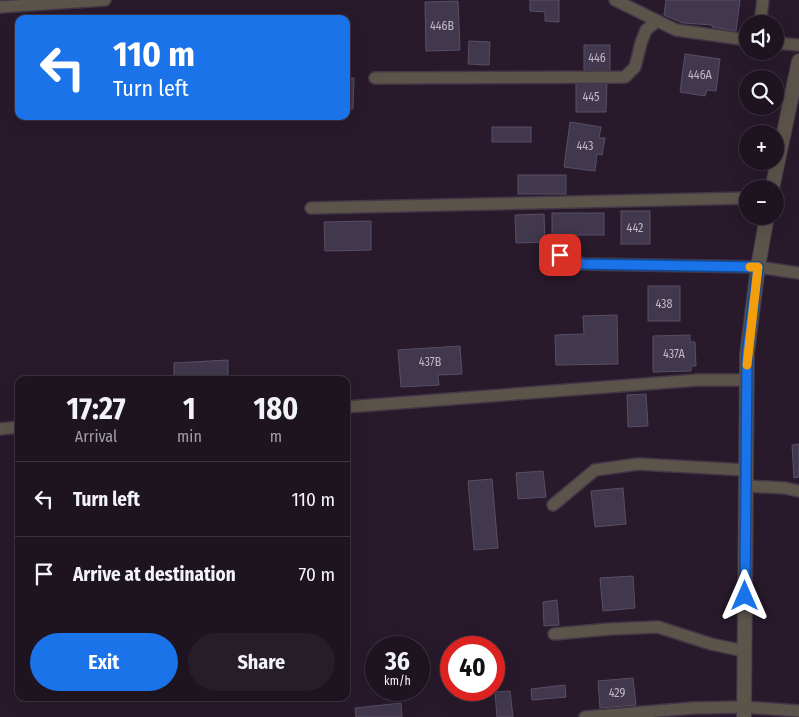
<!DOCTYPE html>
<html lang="en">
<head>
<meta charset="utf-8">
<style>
  body { margin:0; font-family:"Fira Sans Condensed",sans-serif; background:#261d29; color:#f1f3f6; height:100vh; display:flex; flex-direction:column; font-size:19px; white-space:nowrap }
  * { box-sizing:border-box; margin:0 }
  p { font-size:16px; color:#a19ea5 }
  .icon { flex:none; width:28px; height:28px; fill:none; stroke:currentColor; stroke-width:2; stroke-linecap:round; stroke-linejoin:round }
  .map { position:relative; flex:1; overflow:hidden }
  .sheet { position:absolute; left:15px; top:376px; width:335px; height:325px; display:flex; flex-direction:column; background:#1e1420; border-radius:10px; box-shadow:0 5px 20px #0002,0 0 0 1px #3c333e }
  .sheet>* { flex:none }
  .guide { position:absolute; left:15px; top:15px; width:335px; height:105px; border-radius:10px; box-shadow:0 5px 20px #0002,0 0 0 1px #3c333e; background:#1a73e8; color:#fff; overflow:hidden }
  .tools { position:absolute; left:739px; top:15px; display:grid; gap:10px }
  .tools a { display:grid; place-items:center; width:45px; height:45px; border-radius:50%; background:#1e1420; box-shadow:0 5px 20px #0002,0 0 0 1px #3c333e; font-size:25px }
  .speed { position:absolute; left:365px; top:636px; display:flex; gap:10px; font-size:25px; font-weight:700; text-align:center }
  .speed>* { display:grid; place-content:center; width:65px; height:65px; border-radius:50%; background:#1e1420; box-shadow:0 5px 20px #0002,0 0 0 1px #3c333e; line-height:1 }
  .speed small { font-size:12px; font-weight:400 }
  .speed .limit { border:8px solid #d22; background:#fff; color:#111 }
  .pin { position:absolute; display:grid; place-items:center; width:42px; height:42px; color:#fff; margin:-21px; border-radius:10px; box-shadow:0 2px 8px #0006 }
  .me { position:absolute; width:55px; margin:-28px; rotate:0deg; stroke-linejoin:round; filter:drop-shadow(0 0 4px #0008) }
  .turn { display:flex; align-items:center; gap:18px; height:105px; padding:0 15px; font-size:22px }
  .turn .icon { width:65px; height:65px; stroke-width:2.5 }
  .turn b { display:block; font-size:35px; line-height:42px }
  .eta { display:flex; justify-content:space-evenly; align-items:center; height:85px; text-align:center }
  .eta b { font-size:30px; font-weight:700; line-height:35px }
  .button { display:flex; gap:10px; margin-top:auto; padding:10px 15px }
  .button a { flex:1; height:58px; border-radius:30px; background:#1a73e8; color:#fff; font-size:20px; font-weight:700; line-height:58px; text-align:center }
  .button a+a { background:#261d29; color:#f1f3f6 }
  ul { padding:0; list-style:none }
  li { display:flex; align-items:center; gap:15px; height:75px; padding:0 15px; border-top:1px solid #3c333e }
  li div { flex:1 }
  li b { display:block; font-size:19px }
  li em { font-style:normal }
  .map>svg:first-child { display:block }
</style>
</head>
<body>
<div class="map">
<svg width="799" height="717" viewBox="0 0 799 717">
  <rect width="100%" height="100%" fill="#281a2b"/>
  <g fill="#41384d" stroke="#584f66">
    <path d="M530,0H559V22L545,21V12L530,11Z"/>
    <path d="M666,0H740L736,31L712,27V25L683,23L664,15Z"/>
    <path d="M458,1L460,50L426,51L425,2Z"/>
    <path d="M469,41L490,42L489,65L468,64Z"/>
    <path d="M584,45H610V72L584,71Z"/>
    <path d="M685,54L720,59L716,91L707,90L705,96L680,92Z"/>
    <path d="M346,78H354L353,109H346Z"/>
    <path d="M576,81H607L606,112H576Z"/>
    <path d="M570,122L601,127L599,138H605L602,155L597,154L595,171L564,167Z"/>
    <rect x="492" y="127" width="39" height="15"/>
    <rect x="518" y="175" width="48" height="19"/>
    <rect x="621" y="211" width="29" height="33"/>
    <rect x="552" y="213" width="52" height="22"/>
    <path d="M544,214L545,242L516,243L515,215Z"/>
    <path d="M371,221V250L325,251L324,222Z"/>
    <rect x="648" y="286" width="32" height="35"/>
    <path d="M617,315L618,364L556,365L555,335L584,334L583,316Z"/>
    <path d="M690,335V342H695L696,366H691V371L653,372V336Z"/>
    <path d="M460,346L462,374L438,375L439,385L401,387L398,350Z"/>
    <path d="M228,360V380H174V363Z"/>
    <path d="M646,394L648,426L628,427L627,395Z"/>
    <path d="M799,444V477L794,478L792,445Z"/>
    <path d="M543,471L546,497L518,499L516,473Z"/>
    <path d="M492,479L498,548L474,550L468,481Z"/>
    <path d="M623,488L626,524L595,527L591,491Z"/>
    <path d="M633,576L635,608L603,611L600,578Z"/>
    <path d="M557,600L559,625L544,626L543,602Z"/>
    <path d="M633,678L636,705L600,708L598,681Z"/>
    <path d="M565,685L566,697L532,700L531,689Z"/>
    <path d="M510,691L513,717H497L495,692Z"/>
    <path d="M401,703L402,717H356L355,708Z"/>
  </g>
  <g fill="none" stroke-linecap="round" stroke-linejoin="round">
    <defs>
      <g id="service">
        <path d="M615,0L676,30L748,40"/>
        <path d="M0,7L105,0"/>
        <path d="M760,24L763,0"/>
        <path d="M775,43L799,45"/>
        <path d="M375,78L625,77L635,67L641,43L646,30L657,21"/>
        <path d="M311,208L748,198"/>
        <path d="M560,255L583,264L758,267L799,273"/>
        <path d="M346,407L698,380H746"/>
        <path d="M0,429L19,427"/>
        <path d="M745,486L785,488L799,491"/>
        <path d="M553,505L595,470L638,464L746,470"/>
        <path d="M554,634L610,629L658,627L711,644L744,651"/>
        <path d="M585,717L693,708L744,707L799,711"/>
      </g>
      <g id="tertiary">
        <path d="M772,189L799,61"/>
        <path d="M744,717L747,354L758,267L767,216"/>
      </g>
    </defs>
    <use href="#service" stroke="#433646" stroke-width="14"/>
    <use href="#tertiary" stroke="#433646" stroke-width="16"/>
    <use href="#service" stroke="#5b544b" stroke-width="11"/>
    <use href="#tertiary" stroke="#5b544b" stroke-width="14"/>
  </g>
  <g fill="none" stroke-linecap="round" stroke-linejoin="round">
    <defs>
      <path id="route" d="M560,255L583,264L758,267L747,354L745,596"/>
    </defs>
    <use href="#route" stroke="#114b97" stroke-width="12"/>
    <use href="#route" stroke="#1a73e8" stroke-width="9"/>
    <path stroke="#f59e0b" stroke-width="9" d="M747,365L758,267H750"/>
  </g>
  <g text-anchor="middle" stroke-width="5" stroke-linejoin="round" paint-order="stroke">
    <g font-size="12" fill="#c1b8c6">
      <text x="442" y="30">446B</text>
      <text x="597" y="62">446</text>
      <text x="700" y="79">446A</text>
      <text x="591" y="101">445</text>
      <text x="585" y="150">443</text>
      <text x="635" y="232">442</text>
      <text x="664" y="308">438</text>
      <text x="674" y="358">437A</text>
      <text x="430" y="366">437B</text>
      <text x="617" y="697">429</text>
    </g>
  </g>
</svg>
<div class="tools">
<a><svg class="icon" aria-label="sound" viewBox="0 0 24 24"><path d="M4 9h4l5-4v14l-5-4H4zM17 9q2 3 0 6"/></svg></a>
<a><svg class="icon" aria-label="search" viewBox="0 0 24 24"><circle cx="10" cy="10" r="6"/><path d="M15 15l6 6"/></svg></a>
<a>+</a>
<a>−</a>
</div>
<div class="speed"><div>36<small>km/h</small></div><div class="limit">40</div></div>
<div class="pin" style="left:560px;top:255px;background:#d93025"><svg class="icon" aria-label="arrive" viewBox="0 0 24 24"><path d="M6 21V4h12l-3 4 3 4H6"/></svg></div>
<svg class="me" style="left:745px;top:596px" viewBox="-20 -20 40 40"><path d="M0-17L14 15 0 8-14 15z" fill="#1a73e8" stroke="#fff" stroke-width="4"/></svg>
<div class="guide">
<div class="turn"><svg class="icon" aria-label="left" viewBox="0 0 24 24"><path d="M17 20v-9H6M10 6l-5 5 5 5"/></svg><div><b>110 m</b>Turn left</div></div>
</div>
<section class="sheet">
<div class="eta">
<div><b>17:27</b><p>Arrival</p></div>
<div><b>1</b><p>min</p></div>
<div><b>180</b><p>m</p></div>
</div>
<ul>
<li><svg class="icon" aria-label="left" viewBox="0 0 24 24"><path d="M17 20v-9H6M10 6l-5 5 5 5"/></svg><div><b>Turn left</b></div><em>110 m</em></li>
<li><svg class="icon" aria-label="arrive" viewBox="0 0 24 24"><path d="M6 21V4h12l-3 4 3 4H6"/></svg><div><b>Arrive at destination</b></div><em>70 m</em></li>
</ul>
<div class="button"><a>Exit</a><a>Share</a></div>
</section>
</div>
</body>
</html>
